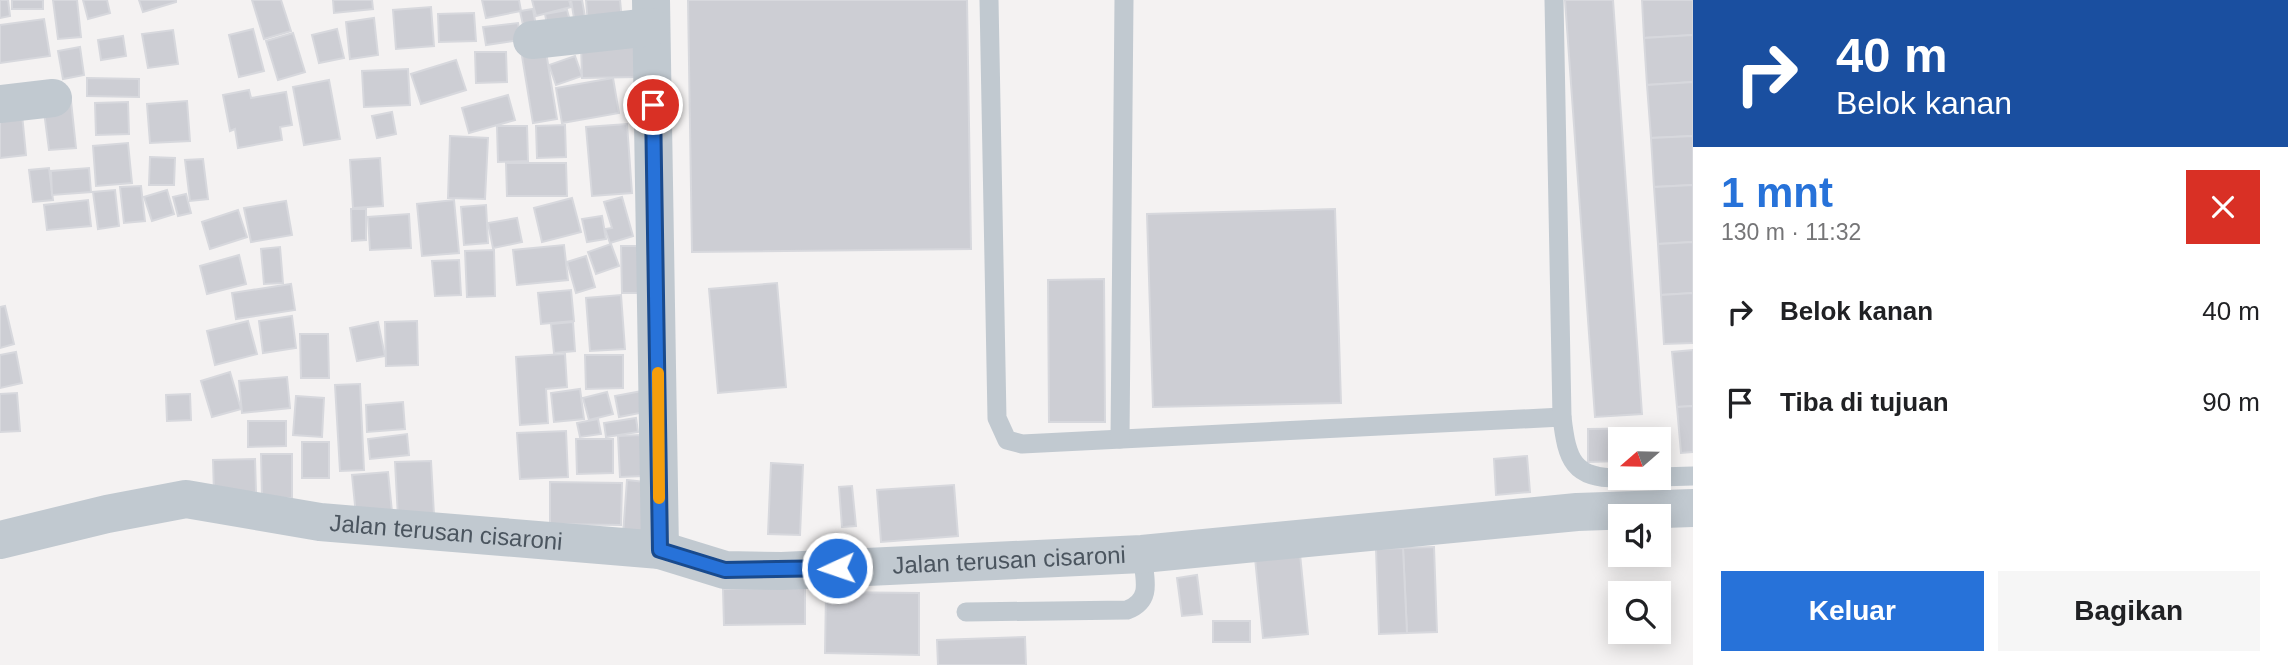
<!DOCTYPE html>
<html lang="id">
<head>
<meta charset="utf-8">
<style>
  body { margin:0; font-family:Helvetica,sans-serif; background:#f6f6f6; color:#202124; height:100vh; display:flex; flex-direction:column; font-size:26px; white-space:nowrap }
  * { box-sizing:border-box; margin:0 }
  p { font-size:23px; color:#757577 }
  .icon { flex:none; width:38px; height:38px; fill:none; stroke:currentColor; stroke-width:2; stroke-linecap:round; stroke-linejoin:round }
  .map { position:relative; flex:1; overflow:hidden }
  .side { display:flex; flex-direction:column; background:#fff; width:595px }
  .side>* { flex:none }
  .top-card { background:#1a4fa0; color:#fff; overflow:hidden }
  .needle { width:46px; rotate:250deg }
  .tools { position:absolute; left:1608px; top:427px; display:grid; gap:14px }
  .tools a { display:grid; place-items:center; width:63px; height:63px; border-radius:0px; background:#fff; box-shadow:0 4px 18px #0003; font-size:35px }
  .pin { position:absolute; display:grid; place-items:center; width:60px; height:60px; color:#fff; margin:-30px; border:4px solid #fff; border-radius:50%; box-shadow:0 2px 7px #0007 }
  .me { position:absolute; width:77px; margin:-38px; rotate:267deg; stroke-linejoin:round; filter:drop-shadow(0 0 5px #0008) }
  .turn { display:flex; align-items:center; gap:24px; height:147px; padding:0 28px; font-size:32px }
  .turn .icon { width:91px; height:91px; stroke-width:2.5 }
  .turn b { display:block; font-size:49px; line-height:60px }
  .round { display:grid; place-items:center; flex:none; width:74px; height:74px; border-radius:0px; background:#f6f6f6 }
  .overview { display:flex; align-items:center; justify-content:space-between; height:119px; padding:0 28px }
  h1 { font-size:42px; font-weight:800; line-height:52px; color:#2772d9 }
  .button { display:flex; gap:14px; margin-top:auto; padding:14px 28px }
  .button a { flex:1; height:80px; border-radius:0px; background:#2772d9; color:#fff; font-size:28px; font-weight:800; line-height:80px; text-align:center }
  .button a+a { background:#f6f6f6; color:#202124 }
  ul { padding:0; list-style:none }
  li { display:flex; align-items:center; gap:21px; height:91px; padding:0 28px }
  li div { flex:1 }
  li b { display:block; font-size:26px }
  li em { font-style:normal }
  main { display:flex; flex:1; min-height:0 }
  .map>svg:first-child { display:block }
</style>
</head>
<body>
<main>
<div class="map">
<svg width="1693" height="665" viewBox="0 0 1693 665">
  <rect width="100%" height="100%" fill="#f4f2f2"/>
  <g fill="#cdced4" stroke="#d7d8dd" stroke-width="2">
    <path d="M0,0H8L10,16L0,18Z"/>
    <rect x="12" y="0" width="31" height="9"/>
    <path d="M53,0H77L81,37L58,39Z"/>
    <path d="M83,0H107L110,13L88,19Z"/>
    <path d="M139,0H176V2L143,12Z"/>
    <path d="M252,0H281L291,31L264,39Z"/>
    <path d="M333,0H372L373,9L334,13Z"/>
    <path d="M482,0H519L521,11L486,18Z"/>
    <path d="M532,0H569L571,7L536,16Z"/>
    <path d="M571,0H582L587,28L576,30Z"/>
    <path d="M586,0H620L622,20L588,24Z"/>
    <path d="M688,0H967L971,249L692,252Z"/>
    <path d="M1565,0H1613L1642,414L1595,417Z"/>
    <path d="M1642,0H1693V35L1644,38Z"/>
    <path d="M431,7L434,46L396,49L393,10Z"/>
    <path d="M533,9L537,32L525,34L520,11Z"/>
    <path d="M567,10L572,28L549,34L545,14Z"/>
    <path d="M474,13L476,41L439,42L438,14Z"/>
    <path d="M374,18L378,55L350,59L346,22Z"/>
    <path d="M44,19L50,56L0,63V25Z"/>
    <path d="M518,23L521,40L486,45L483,27Z"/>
    <path d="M253,29L264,71L239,77L229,35Z"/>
    <path d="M337,29L344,58L319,63L312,35Z"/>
    <path d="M173,30L178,64L148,68L142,34Z"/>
    <path d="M293,33L305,72L278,80L266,41Z"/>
    <path d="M1693,35V82L1647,85L1644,38Z"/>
    <path d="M123,36L126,56L101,60L98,40Z"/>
    <path d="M636,41L637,77L582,78L581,42Z"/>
    <path d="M80,47L84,75L63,79L58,51Z"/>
    <path d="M475,52H506L507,82L476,83Z"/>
    <path d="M546,52L557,119L533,123L522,56Z"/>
    <path d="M575,56L582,76L556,85L549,65Z"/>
    <path d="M456,60L466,90L421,104L411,74Z"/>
    <path d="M408,69L410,105L364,107L362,71Z"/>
    <path d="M87,78L139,79V97L87,96Z"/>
    <path d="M613,78L619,113L562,123L556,88Z"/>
    <path d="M329,80L340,139L304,145L293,87Z"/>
    <path d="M1693,82V136L1651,138L1647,85Z"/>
    <path d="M249,90L251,98L286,92L292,125L280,127L282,140L238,148L235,129L230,131L223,95Z"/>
    <path d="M508,95L515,120L469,133L462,108Z"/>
    <path d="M71,101L76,148L49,150L43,104Z"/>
    <path d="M187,101L190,141L150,143L147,104Z"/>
    <path d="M128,102L129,134L96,135L95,103Z"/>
    <path d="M392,112L396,134L377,138L372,116Z"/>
    <path d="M22,114L26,155L0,158V117Z"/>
    <path d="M627,124L632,193L592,196L586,127Z"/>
    <path d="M565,125L566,157L537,158L536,126Z"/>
    <path d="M497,126H527L528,161L498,162Z"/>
    <path d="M450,136L488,138L485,199L448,198Z"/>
    <path d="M1693,136V185L1654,187L1651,138Z"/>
    <path d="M128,143L132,183L96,186L93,146Z"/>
    <path d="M150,157L175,158L174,185H149Z"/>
    <path d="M380,158L383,206L353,208L350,160Z"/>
    <path d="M203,159L208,199L190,201L185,160Z"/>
    <path d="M506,163H566L567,196H507Z"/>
    <path d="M49,168L53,200L33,202L29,170Z"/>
    <path d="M89,168L91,192L52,195L51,171Z"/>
    <path d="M1693,185V242L1658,244L1654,187Z"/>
    <path d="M141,186L145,221L124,223L120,187Z"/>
    <path d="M115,190L119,226L98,229L93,192Z"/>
    <path d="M167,190L174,214L152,221L144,197Z"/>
    <path d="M186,194L191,213L178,216L173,197Z"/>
    <path d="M622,197L633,236L610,243L605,229L612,228L604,202Z"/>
    <path d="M572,198L581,232L542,242L534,208Z"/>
    <path d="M88,200L91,226L47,230L44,205Z"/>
    <path d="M454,200L459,253L422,256L417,204Z"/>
    <path d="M286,201L292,235L251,242L244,208Z"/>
    <path d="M486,205L488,243L464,245L461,207Z"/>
    <path d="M351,209H366V240L352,241Z"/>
    <path d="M1335,209L1341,403L1153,407L1147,214Z"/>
    <path d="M238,210L247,237L210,249L202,222Z"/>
    <path d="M409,214L411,248L370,250L368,217Z"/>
    <path d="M602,216L606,239L587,242L582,219Z"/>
    <path d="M517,218L522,242L493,248L488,223Z"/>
    <path d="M1693,242V293L1661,295L1658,244Z"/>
    <path d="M611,244L619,266L596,274L588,252Z"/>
    <path d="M564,245L568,280L517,285L513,250Z"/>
    <path d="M621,246H641V293H622Z"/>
    <path d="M280,247L283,283L264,284L261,249Z"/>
    <path d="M494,250L495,296L467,297L465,251Z"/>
    <path d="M239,255L246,284L207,294L200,266Z"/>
    <path d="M586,256L595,287L576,293L567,262Z"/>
    <path d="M459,260L461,295L435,296L432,261Z"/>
    <path d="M1104,279L1105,422H1049L1048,280Z"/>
    <path d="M777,283L786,387L718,393L709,289Z"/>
    <path d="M291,284L295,310L236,319L232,293Z"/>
    <path d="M571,290L574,321L541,324L538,293Z"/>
    <path d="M1693,293V343L1664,344L1661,295Z"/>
    <path d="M621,295L625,349L590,351L586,298Z"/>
    <path d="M5,306L14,344L0,348V307Z"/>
    <path d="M292,316L296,348L263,353L259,321Z"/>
    <path d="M248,321L257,354L215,365L207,331Z"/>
    <path d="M417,321L418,365L386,366L385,322Z"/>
    <path d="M378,322L385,356L357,361L350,328Z"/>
    <path d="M573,322L575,351L554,353L551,324Z"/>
    <path d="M300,334H328L329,378H301Z"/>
    <path d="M1693,350V406L1677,407L1672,352Z"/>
    <path d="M16,352L22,383L0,388V355Z"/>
    <path d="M565,354L567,387L546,389L548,423L520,425L516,357Z"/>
    <path d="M585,355H623V388L586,389Z"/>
    <path d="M230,372L241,409L212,417L201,381Z"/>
    <path d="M287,377L290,408L242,413L239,381Z"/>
    <path d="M360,384L364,470L340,471L335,385Z"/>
    <path d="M580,389L584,419L554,422L551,393Z"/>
    <path d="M642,391L645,412L619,417L615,396Z"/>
    <path d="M607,392L613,414L589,420L583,398Z"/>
    <path d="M17,393L20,431L0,432V394Z"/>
    <path d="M190,394L191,420L167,421L166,395Z"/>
    <path d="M296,396L324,398L322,437L293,435Z"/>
    <path d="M403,402L405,429L367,432L366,405Z"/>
    <path d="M1693,406V452L1681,453L1677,407Z"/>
    <path d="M636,418L638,432L606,437L604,423Z"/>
    <path d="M598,419L601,434L580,437L577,423Z"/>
    <path d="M248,421H286V446L248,447Z"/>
    <path d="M1663,428V461H1659V439H1620V461L1588,462V429Z"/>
    <path d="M566,431L568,477L520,479L517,433Z"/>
    <path d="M407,434L409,455L370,459L368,439Z"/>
    <path d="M641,435L643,476L620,477L618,436Z"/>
    <path d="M576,439H613V473L577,474Z"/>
    <rect x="302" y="442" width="27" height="36"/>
    <path d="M261,454H292V498H262Z"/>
    <path d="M1527,456L1530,492L1496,495L1494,459Z"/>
    <path d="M255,459L256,492L214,493L213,460Z"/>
    <path d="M431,461L434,515L398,517L395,462Z"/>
    <path d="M771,463L803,465L800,535L768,534Z"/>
    <path d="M388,472L392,512L356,515L352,475Z"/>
    <path d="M627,480L645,482L642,536L623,535Z"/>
    <path d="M550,482L622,483L621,525L550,524Z"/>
    <path d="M954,485L958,536L881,542L877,490Z"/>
    <path d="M852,486L856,526L842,527L839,487Z"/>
    <path d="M1434,547L1437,632L1407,633L1403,548Z"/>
    <path d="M1403,548L1407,633L1379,634L1376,549Z"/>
    <path d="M1300,554L1308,634L1263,638L1255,558Z"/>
    <path d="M1197,575L1202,614L1182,616L1177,578Z"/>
    <path d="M805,587V624L724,625L723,589Z"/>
    <path d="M826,592L919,593V655L825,653Z"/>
    <rect x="1213" y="621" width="37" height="21"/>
    <path d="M1025,637L1026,665H938L937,640Z"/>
  </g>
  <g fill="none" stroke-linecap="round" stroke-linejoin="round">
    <g stroke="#c1c9d0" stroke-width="19">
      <path d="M989,0L997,418L1007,440L1022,444L1562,417"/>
      <path d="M1554,0L1562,417C1567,460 1573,479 1620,478"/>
      <path d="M1120,439L1124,0"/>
      <path d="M1659,477L1693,476"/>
      <path d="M966,612L1127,610C1154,600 1144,577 1142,554"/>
    </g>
    <g stroke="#c1c9d0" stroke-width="38">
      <path d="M651,0L660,550"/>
      <path d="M532,40L651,27"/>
      <path d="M0,104L53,98"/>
      <path id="s1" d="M0,540L107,514L186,499L320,522L660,550L725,570L782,571L1142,554L1577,512L1693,508"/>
    </g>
  </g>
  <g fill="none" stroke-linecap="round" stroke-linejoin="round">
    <defs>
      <path id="route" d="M653,105L660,550L725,570L837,568"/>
    </defs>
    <use href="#route" stroke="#194a8d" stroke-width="18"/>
    <use href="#route" stroke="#2772d9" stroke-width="12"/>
    <path stroke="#f59e0b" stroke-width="12" d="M658,373L659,498"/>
  </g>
  <g text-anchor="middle" stroke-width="5" stroke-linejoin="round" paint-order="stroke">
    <g font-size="24" fill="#4b555f" stroke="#fff">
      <text dy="8" stroke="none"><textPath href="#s1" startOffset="453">Jalan terusan cisaroni</textPath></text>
      <text dy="8" stroke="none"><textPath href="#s1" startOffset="1020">Jalan terusan cisaroni</textPath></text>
    </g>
  </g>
</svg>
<div class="tools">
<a><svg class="needle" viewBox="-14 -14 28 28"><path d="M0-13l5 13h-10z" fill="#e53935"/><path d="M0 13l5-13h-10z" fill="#757577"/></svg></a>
<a><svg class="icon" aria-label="sound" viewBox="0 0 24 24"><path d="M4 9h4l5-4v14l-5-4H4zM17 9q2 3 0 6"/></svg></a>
<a><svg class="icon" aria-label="search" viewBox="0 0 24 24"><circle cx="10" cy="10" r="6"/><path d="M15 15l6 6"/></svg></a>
</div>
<div class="pin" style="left:653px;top:105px;background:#d93025"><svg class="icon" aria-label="arrive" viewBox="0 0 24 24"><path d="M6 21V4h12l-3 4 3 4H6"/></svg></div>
<svg class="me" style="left:837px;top:568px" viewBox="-20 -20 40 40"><circle r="17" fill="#2772d9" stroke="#fff" stroke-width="3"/><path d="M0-11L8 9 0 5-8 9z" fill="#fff"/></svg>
</div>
<section class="side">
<div class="top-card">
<div class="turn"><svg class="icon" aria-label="right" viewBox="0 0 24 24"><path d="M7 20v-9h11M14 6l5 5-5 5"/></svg><div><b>40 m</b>Belok kanan</div></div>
</div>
<div class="overview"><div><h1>1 mnt</h1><p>130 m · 11:32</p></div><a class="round" style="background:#d93025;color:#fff"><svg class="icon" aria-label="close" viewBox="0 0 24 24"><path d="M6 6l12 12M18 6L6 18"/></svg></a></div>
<ul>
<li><svg class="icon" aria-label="right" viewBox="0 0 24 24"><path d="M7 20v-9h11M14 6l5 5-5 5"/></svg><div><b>Belok kanan</b></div><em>40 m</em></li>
<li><svg class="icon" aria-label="arrive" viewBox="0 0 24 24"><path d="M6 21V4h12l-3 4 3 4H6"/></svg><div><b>Tiba di tujuan</b></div><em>90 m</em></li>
</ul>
<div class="button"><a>Keluar</a><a>Bagikan</a></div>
</section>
</main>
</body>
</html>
